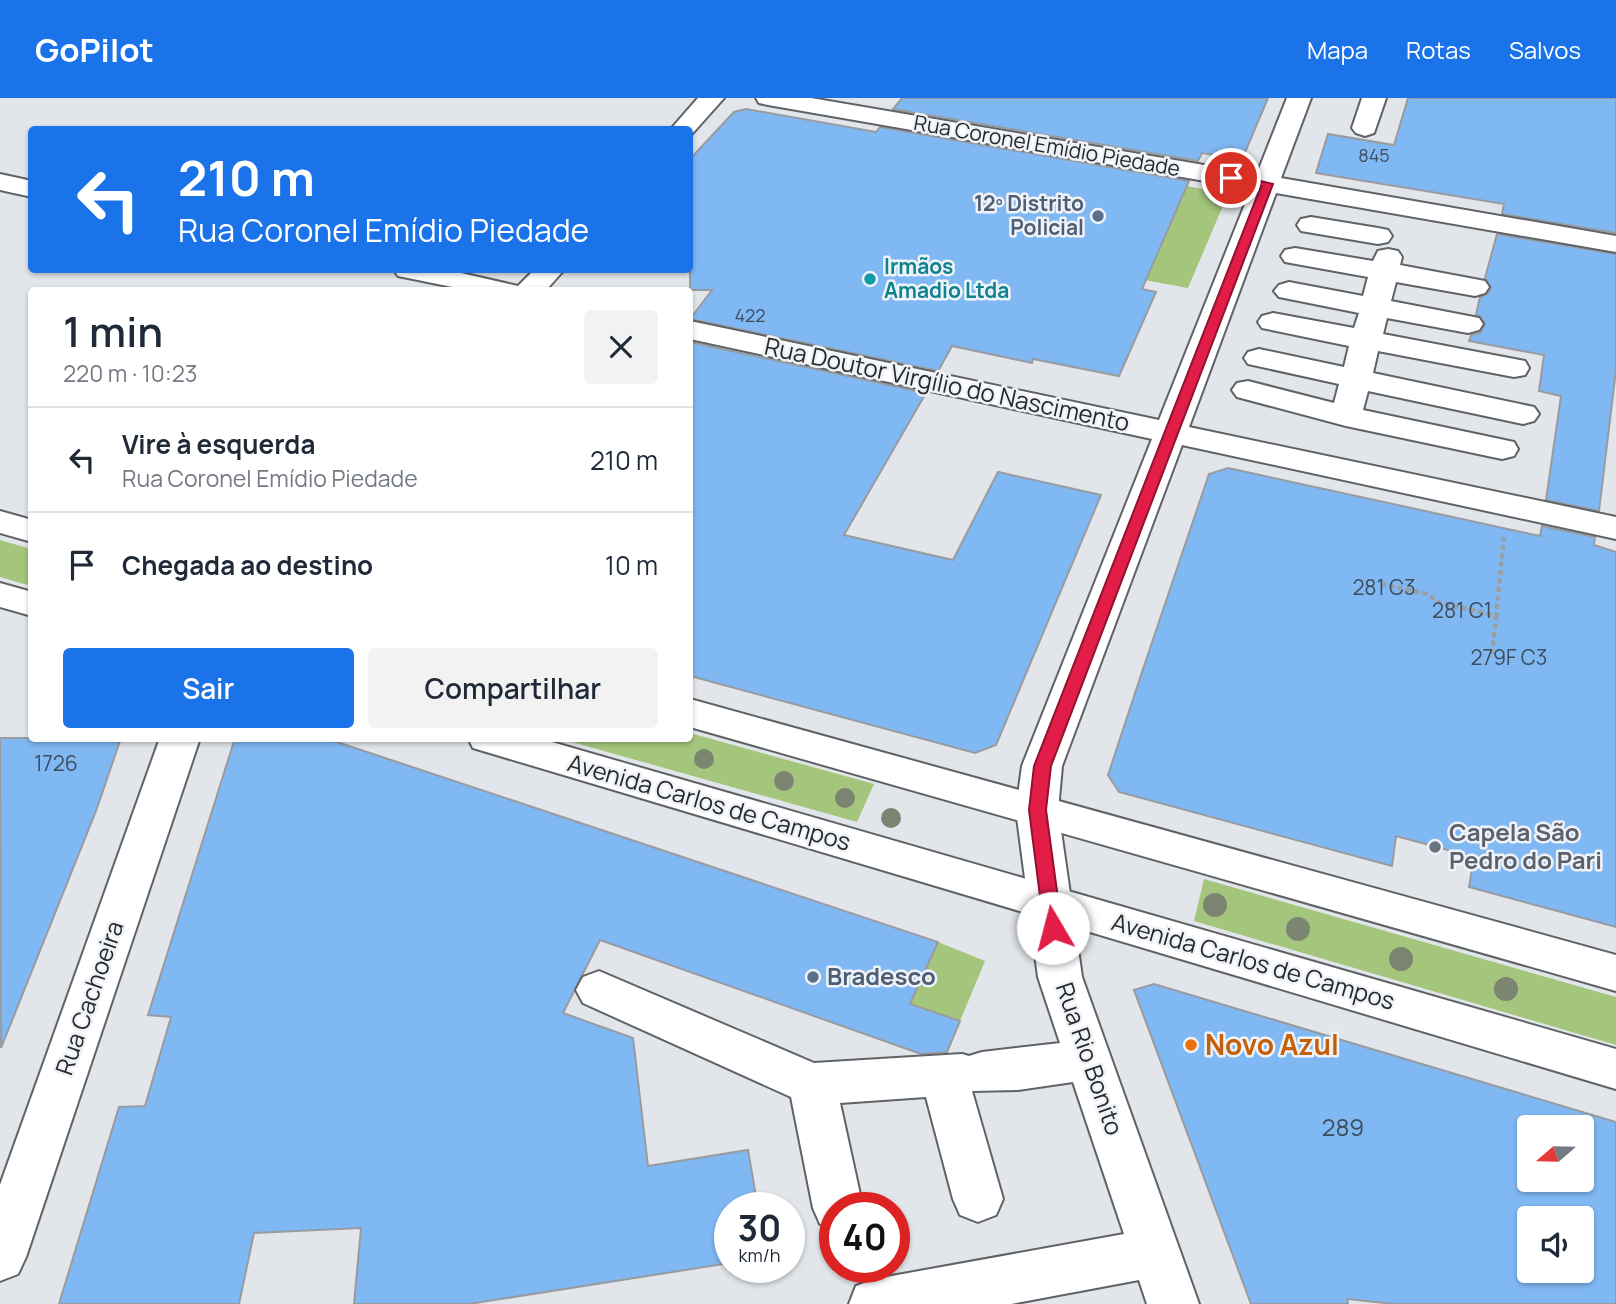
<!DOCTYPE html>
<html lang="pt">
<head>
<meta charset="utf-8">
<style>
  body { margin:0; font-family:Manrope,sans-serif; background:#f2f2f3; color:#1f2937; height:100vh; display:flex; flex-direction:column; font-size:26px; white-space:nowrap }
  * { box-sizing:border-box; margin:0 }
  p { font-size:23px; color:#747a83 }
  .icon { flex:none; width:38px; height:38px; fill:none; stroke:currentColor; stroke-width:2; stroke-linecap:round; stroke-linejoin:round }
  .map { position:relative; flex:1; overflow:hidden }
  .drawer { position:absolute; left:28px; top:189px; width:665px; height:455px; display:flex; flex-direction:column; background:#fff; border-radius:7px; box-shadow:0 2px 5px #0004 }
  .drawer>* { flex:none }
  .hud { position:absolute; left:28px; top:28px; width:665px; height:147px; border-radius:7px; box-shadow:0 2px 5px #0004; background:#1a73e8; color:#fff; overflow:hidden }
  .needle { width:46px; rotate:250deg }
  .fabs { position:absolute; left:1517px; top:1017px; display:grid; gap:14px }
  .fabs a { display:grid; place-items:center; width:77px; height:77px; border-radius:7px; background:#fff; box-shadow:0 2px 5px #0004; font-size:35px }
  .speed { position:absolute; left:714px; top:1094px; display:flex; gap:14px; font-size:35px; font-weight:700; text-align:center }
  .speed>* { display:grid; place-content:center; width:91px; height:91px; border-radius:50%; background:#fff; box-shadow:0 2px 5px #0004; line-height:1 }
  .speed small { font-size:18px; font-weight:400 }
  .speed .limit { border:10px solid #d22; background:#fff; color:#111 }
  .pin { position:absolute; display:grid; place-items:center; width:60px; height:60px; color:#fff; margin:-30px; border:4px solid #fff; border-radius:50%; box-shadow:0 2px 7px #0007 }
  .me { position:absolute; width:77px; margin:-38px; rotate:352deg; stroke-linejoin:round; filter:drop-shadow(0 0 5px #0008) }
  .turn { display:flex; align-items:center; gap:24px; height:147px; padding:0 35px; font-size:32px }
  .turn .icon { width:91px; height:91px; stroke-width:2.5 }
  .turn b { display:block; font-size:49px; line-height:60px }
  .round { display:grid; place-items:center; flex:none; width:74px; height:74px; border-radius:7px; background:#f2f2f3 }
  .headline { display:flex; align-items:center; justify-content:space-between; height:119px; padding:0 35px }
  h1 { font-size:42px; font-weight:600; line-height:52px }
  .primary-button { display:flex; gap:14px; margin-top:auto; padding:14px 35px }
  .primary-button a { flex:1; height:80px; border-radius:7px; background:#1a73e8; color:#fff; font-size:28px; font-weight:600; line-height:80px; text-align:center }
  .primary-button a+a { background:#f2f2f3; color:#1f2937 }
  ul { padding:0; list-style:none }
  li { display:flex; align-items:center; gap:21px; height:105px; padding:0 35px; border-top:2px solid #e0e1e3 }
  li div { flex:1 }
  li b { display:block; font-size:26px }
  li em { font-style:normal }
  header { display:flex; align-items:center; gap:42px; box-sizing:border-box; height:98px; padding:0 35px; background:#1a73e8; color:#fff }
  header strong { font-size:33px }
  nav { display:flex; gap:38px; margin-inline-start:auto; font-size:24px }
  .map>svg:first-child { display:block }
</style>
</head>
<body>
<header>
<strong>GoPilot</strong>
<nav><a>Mapa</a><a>Rotas</a><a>Salvos</a></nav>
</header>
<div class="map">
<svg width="1616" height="1206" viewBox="0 0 1616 1206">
  <rect width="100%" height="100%" fill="#e2e6ea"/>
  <g fill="#a4c67c">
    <path d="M1187,88L1228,96L1188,190L1144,182Z"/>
    <path d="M0,442L31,451V488L0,479Z"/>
    <path d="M690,635L874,686L857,724L561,641L690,640Z"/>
    <path d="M1204,781L1616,899V947L1194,823Z"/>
    <path d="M938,844L985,863L960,923L910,906Z"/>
  </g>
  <g fill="#80b8f3" stroke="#989b9f" stroke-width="2" fill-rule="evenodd">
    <path d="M902,0H1268L1244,57L1232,60L1202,55L1198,63L893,11Z"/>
    <path d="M1408,0H1616V135L1502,116L1504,106L1316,75L1328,36L1394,47Z"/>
    <path d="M746,11L876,34L880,29L1189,83L1142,191L1156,194L1119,278L1033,261L1032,265L952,248L938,273L690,221L712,192H690V61L734,14Z"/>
    <path d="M1497,136L1616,156V272L1599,413L1546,402L1561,298L1539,293L1544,257L1469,243L1471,237L1480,235L1485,227L1481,219L1476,217L1480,199L1487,196L1491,190L1485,180Z"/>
    <path d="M690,244L926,295L844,437L953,462L998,374L1101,397L996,647L975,655L690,578Z"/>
    <path d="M1228,370L1540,438L1542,428L1595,439L1594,447L1616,454V829L1469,789L1474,759L1396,738L1392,768L1119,694L1108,677L1142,574L1209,376Z"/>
    <path d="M0,640H121L96,713L1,950Z"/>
    <path d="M235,640H325L938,844L910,906L960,923L947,954L921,956L600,842L563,915L633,940L648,1068L748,1052L758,1110H730V1165L469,1206H354L361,1130L254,1135L239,1206H59L119,1009L145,1008L171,919L148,917Z"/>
    <path d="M1154,886L1616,1024V1206H1394L1347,1201L1348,1206H1251L1134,892ZM1530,1029H1582V1082H1530ZM1530,1120H1582V1172H1530Z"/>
  </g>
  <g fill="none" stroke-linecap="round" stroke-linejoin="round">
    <defs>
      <g id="minor">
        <path d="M698,0H724L691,37L690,32H670Z"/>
        <path d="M756,0H811L1257,76L1287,0H1311L1281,80L1616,138V154L1276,95L1189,329L1616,419V441L1182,347L1062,668L1058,712L1082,879L1199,1206H1147L1139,1182L1011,1206H849L856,1188L875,1181L1124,1136L1073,984L1018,992L972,993L1003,1101L996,1117L978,1124L960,1117L953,1101L926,999L840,1005L863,1110H835V1132L820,1126L813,1110L791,999L583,905L576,892L583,879L599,873L814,965L962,956L969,958L982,954L1060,945L1038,879L1016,712L1022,668L1152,341L690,241V223L1159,322L1251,91L768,7L759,5Z"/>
        <path d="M1362,0H1386L1374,35L1365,38L1356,35L1352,30Z"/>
        <path d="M0,76L32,83V99L0,92Z"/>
        <path d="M1311,119L1378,130L1388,132L1392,138L1388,144L1378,146L1301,133L1297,127L1301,121Z"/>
        <path d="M1295,150L1373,163L1378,153L1388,151L1398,153L1402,159L1400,167L1485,183L1489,189L1485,195L1475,198L1396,184L1391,203L1479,220L1483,226L1479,232L1468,235L1387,220L1383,236L1525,263L1529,270L1525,277L1514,279L1378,253L1373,275L1534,309L1539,316L1534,323L1523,326L1368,293L1363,312L1514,344L1518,351L1514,358L1502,361L1346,328L1237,299L1232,292L1237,285L1248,283L1334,305L1339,286L1248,266L1244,260L1248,254L1259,251L1344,269L1349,248L1262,230L1258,224L1262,218L1273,215L1354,230L1359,215L1279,199L1274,193L1279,187L1289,184L1363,198L1368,179L1285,164L1281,158L1285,152Z"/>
        <path d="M394,172H448L518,188L534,172H564L546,192H467L398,178Z"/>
        <path d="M160,640H200L26,1159L18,1176L0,1183V1087Z"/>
      </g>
      <g id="major">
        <path d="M0,413L32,422V444L0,435Z"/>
        <path d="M0,485L32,494V518L0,509Z"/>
        <path d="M690,601L1616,857V893L690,629Z"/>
        <path d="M468,640H538L1616,951V991L473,650Z"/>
      </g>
    </defs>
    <use href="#minor" stroke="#5f6367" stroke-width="4"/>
    <use href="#major" stroke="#5f6367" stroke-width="4"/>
    <g stroke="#9c9fa2" stroke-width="4.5" stroke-dasharray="5 3.5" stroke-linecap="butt">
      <path d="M1381,486L1427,496L1440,505L1496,518L1504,439"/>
      <path d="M1492,556L1496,518"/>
    </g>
    <use href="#minor" fill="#fff" fill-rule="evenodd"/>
    <use href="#major" fill="#fff" fill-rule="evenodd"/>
  </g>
  <g fill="#7b8572">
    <circle cx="704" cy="661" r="10"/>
    <circle cx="784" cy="683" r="10"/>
    <circle cx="845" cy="700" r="10"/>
    <circle cx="891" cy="720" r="10"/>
    <circle cx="1215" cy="807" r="12"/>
    <circle cx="1298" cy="831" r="12"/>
    <circle cx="1401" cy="861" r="12"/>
    <circle cx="1506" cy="891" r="12"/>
  </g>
  <path fill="#e11d48" stroke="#92132f" stroke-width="2" d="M1231,76L1273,86L1051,668L1046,712L1062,830L1059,835L1053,837L1047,835L1044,830L1029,712L1034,668L1261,88L1228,82L1226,80Z"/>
  <g fill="#5c6f8a" stroke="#eff3f8" stroke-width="2.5">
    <circle cx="1098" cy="118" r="7"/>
    <circle cx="813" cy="879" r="7"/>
  </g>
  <circle fill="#0f9aa8" stroke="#eff3f8" stroke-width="2.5" cx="870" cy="181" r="7"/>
  <circle fill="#6b7280" stroke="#eff3f8" stroke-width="2.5" cx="1435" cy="749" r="7"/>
  <circle fill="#e8710a" stroke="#eff3f8" stroke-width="2.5" cx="1191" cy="947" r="7"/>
  <g text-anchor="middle" stroke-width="5" stroke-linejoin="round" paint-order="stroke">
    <g font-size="18" fill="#3d4d5c">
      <text x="1374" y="64">845</text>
      <text x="750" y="224">422</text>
    </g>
    <g font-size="21" fill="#27292a" stroke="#eff3f8">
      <text transform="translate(1047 48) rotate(10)" y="7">Rua Coronel Emídio Piedade</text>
    </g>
    <g font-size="21" font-weight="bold" fill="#4e5e75" stroke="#eff3f8" text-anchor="end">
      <text x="1084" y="113">12º Distrito<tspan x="1084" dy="24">Policial</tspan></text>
    </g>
    <g font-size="21" font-weight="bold" fill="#0d838f" stroke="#eff3f8" text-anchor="start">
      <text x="884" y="176">Irmãos<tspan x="884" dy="24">Amadio Ltda</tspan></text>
    </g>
    <g font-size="21" fill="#3d4d5c">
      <text x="1384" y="497">281 C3</text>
      <text x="1462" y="520">281 C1</text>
      <text x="1509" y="567">279F C3</text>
      <text x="56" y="673">1726</text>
    </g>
    <g font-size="24" fill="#27292a" stroke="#eff3f8">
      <text transform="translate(947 287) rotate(12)" y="8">Rua Doutor Virgílio do Nascimento</text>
      <text transform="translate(709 705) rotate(16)" y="8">Avenida Carlos de Campos</text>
      <text transform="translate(1253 864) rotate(16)" y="8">Avenida Carlos de Campos</text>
      <text transform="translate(90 900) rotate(-71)" y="8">Rua Cachoeira</text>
      <text transform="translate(1089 961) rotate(71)" y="8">Rua Rio Bonito</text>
    </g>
    <g font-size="24" font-weight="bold" fill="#5b616d" stroke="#eff3f8" text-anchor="start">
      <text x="1449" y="743">Capela São<tspan x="1449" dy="28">Pedro do Pari</tspan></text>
    </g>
    <g font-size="24" font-weight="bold" fill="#4e5e75" stroke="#eff3f8" text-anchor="start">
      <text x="827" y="887">Bradesco</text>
    </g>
    <g font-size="24" fill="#3d4d5c">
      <text x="1343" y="1038">289</text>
    </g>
    <g font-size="28" font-weight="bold" fill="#c56008" stroke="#eff3f8" text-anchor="start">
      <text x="1205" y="957">Novo Azul</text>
    </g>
  </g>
</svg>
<div class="fabs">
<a><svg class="needle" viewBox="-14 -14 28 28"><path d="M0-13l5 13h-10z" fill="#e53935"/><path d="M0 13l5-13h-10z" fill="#747a83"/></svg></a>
<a><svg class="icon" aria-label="sound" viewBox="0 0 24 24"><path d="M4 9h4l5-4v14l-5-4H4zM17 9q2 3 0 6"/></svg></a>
</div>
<div class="speed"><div>30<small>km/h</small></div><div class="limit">40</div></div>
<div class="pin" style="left:1231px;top:80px;background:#d93025"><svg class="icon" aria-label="arrive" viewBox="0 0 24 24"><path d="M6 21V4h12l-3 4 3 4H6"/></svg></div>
<svg class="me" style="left:1053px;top:830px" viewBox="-20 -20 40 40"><circle r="19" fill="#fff"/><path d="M0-13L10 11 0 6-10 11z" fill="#e11d48"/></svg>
<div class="hud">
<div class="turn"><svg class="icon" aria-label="left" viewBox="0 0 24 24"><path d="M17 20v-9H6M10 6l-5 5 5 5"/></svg><div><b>210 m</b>Rua Coronel Emídio Piedade</div></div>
</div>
<section class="drawer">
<div class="headline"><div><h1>1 min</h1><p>220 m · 10:23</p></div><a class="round"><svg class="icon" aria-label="close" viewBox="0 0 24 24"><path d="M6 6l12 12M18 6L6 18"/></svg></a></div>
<ul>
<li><svg class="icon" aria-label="left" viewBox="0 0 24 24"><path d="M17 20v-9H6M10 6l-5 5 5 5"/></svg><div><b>Vire à esquerda</b><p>Rua Coronel Emídio Piedade</p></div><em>210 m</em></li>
<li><svg class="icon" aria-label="arrive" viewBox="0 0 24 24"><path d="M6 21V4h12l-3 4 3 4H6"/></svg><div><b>Chegada ao destino</b></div><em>10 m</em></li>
</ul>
<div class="primary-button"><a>Sair</a><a>Compartilhar</a></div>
</section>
</div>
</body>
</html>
